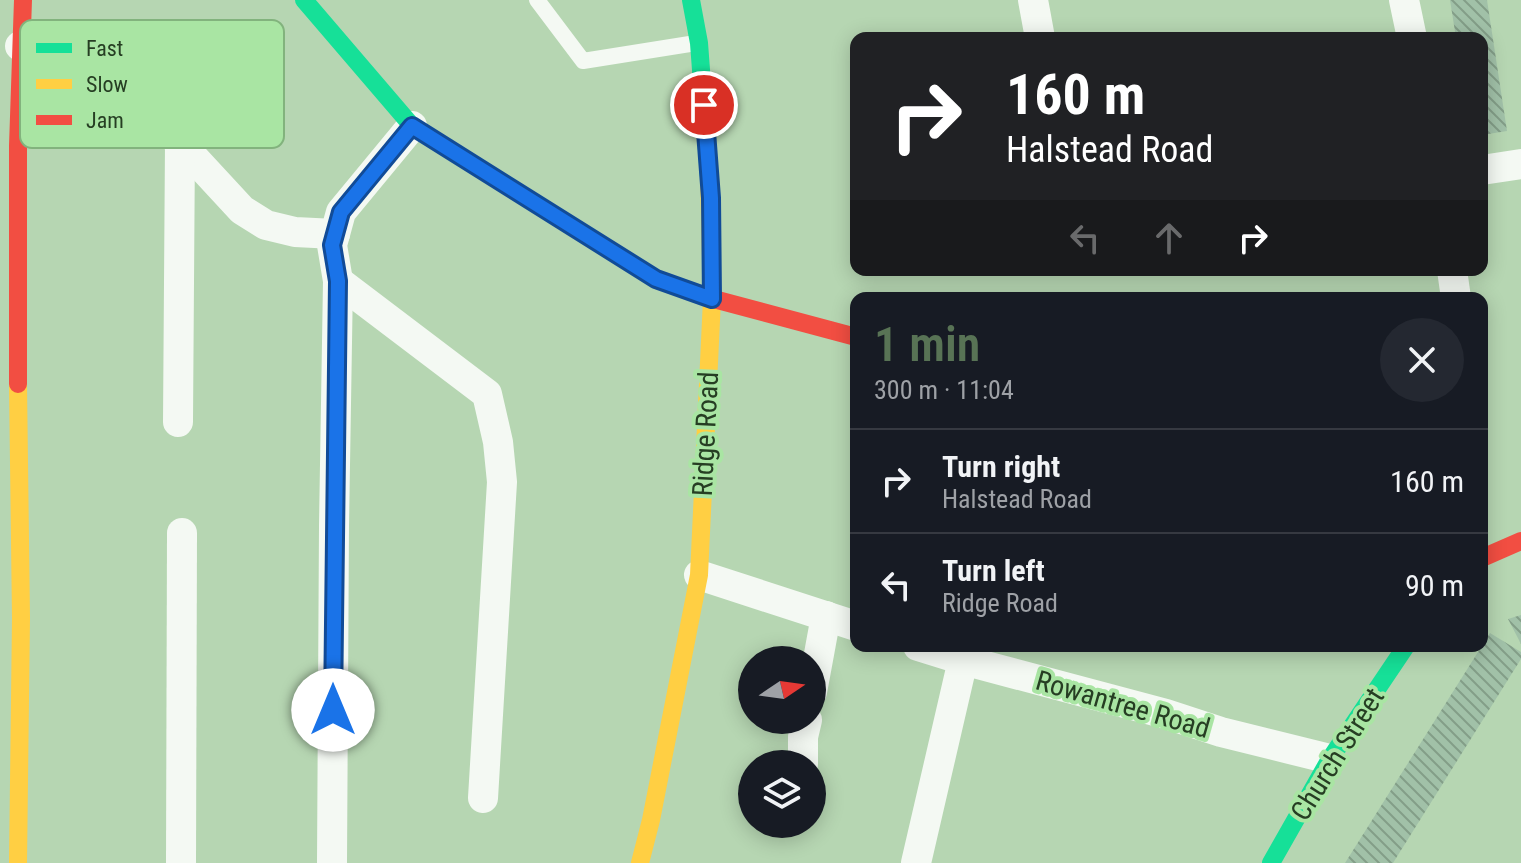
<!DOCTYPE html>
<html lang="en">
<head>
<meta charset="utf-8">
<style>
  body { margin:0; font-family:"Roboto Condensed",sans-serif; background:#242831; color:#f1f3f6; height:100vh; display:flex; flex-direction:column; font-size:30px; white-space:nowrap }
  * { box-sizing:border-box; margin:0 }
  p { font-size:26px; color:#9ea1a6 }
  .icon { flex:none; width:44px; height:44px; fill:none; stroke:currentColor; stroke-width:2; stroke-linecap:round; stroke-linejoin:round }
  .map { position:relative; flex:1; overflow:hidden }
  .sheet { position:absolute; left:850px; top:292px; width:638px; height:360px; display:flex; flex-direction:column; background:#171b24; border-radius:16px; box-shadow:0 4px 20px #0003 }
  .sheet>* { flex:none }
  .guide { position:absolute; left:850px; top:32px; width:638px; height:244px; border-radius:16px; box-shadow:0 4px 20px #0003; background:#202124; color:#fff; overflow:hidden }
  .needle { width:52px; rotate:77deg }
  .fabs { position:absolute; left:738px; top:646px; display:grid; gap:16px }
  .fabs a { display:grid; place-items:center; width:88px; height:88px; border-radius:50%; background:#171b24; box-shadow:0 4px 20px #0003; font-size:40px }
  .pin { position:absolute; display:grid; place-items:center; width:68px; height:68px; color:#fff; margin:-34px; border:4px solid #fff; border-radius:50%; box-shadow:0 2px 8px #0007 }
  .me { position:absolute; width:88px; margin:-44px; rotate:0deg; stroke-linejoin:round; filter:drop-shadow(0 0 6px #0008) }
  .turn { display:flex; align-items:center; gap:28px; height:168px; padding:0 24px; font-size:36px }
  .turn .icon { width:104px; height:104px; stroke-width:2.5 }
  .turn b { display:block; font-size:56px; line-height:68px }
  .lanes { display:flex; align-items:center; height:76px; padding:0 24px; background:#0003; justify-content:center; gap:40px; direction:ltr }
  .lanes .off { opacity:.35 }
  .round { display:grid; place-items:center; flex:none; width:84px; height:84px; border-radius:42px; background:#242831 }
  .summary { display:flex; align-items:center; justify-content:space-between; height:136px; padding:0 24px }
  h1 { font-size:48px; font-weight:600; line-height:60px; color:#587355 }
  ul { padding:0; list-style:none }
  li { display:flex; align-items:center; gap:24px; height:104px; padding:0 24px; border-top:2px solid #363941 }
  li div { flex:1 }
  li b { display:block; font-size:30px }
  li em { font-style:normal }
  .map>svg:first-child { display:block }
</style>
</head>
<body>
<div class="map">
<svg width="1521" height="863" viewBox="0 0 1521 863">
  <defs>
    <pattern id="building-back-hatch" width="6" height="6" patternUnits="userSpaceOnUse" patternTransform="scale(2)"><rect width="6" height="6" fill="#a1c1a8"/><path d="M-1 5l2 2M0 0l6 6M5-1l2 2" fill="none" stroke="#839e88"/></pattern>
  </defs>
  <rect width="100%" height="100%" fill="#b6d6b2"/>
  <g fill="url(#building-back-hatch)">
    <path d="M1450,0H1487L1507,131L1482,135V38H1456Z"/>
    <path d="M1521,615V644L1508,619Z"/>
    <path d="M1490,633L1521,652V659L1393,863H1345Z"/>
  </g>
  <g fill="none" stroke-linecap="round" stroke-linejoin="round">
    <path stroke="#f4f9f3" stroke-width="16" d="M537,0L583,61L696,43"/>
    <g stroke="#f4f9f3" stroke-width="30">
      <path d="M1033,0L1040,38"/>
      <path d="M1404,0L1412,38"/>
      <path d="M20,46H87L130,80L151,116L180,143L242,210L266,225L295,232L335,234"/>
      <path d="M1482,170L1521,164"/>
      <path d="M1452,270L1456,298"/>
      <path d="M338,281L487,394L498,442L502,482L483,798"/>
      <path d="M178,422L180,143"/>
      <path d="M699,575L856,626"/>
      <path d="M918,646L963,660L1166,714L1221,732L1330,759"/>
      <path d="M812,692L826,616"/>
      <path d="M803,764V737L807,720"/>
      <path d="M181,863L182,533"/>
      <path d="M332,863L334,526L338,281L332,245L341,212L412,126"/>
      <path d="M916,863L963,660"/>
    </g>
    <g stroke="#16e098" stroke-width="18">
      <path d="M304,0L412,126L656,279L710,298"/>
      <path d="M691,0L699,43L709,177"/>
      <path d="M1271,863L1330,759L1406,646"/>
    </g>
    <g stroke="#ffcf43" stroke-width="18">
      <path d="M18,384L21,618L18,863"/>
      <path d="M640,863L651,820L699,575L712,299L709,177"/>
    </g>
    <g stroke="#f24e42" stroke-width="18">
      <path d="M710,298L856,337"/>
      <path d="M18,384V146L23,0"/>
      <path d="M1482,558L1521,541"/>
    </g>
  </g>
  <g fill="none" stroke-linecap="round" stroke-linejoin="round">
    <defs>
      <path id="route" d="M333,710L338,281L332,245L341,212L412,126L656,279L712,299L711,198L704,105"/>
    </defs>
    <use href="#route" stroke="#114b97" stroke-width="20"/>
    <use href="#route" stroke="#1a73e8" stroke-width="14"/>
  </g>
  <g text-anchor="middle" stroke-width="8" stroke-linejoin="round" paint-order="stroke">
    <g font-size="28" fill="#263e23" stroke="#a9e5a3">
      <text transform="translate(705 434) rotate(-87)" y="10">Ridge Road</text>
      <text transform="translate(1123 704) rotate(16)" y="10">Rowantree Road</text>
      <text transform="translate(1337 754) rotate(-58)" y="10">Church Street</text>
    </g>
  </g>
  <rect x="20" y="20" width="264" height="128" rx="12" fill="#a9e5a3" stroke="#82b37d" stroke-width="2"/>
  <rect x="36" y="43" width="36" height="10" fill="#16e098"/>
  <rect x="36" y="79" width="36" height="10" fill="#ffcf43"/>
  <rect x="36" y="115" width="36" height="10" fill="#f24e42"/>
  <g font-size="22" fill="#263e23">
    <text x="86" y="56">Fast</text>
    <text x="86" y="92">Slow</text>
    <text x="86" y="128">Jam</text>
  </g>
</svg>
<div class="fabs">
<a><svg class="needle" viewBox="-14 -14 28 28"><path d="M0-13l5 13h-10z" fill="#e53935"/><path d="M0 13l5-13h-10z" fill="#9ea1a6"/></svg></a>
<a><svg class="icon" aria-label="layers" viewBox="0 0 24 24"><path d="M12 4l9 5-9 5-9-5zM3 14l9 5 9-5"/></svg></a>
</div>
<div class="pin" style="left:704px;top:105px;background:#d93025"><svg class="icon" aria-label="arrive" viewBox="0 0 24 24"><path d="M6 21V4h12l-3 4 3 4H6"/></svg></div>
<svg class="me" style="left:333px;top:710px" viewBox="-20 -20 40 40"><circle r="19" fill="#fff"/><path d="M0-13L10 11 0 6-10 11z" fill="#1a73e8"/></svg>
<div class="guide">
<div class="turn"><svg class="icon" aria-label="right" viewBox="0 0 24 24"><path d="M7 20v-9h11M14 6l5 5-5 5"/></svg><div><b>160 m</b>Halstead Road</div></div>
<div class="lanes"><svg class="icon off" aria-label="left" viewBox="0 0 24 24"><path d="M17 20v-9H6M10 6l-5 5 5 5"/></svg><svg class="icon off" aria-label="ahead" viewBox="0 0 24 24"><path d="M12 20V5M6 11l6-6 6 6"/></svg><svg class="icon" aria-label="right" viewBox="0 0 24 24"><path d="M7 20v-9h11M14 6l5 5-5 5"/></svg></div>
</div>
<section class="sheet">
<div class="summary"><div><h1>1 min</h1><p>300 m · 11:04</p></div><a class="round"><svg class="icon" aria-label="close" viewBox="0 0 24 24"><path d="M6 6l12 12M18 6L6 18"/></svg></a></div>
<ul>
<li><svg class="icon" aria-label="right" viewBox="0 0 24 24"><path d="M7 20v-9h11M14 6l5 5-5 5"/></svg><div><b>Turn right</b><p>Halstead Road</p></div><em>160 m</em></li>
<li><svg class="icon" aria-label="left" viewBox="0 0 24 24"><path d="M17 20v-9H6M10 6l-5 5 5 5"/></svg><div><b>Turn left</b><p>Ridge Road</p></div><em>90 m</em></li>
</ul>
</section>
</div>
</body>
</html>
